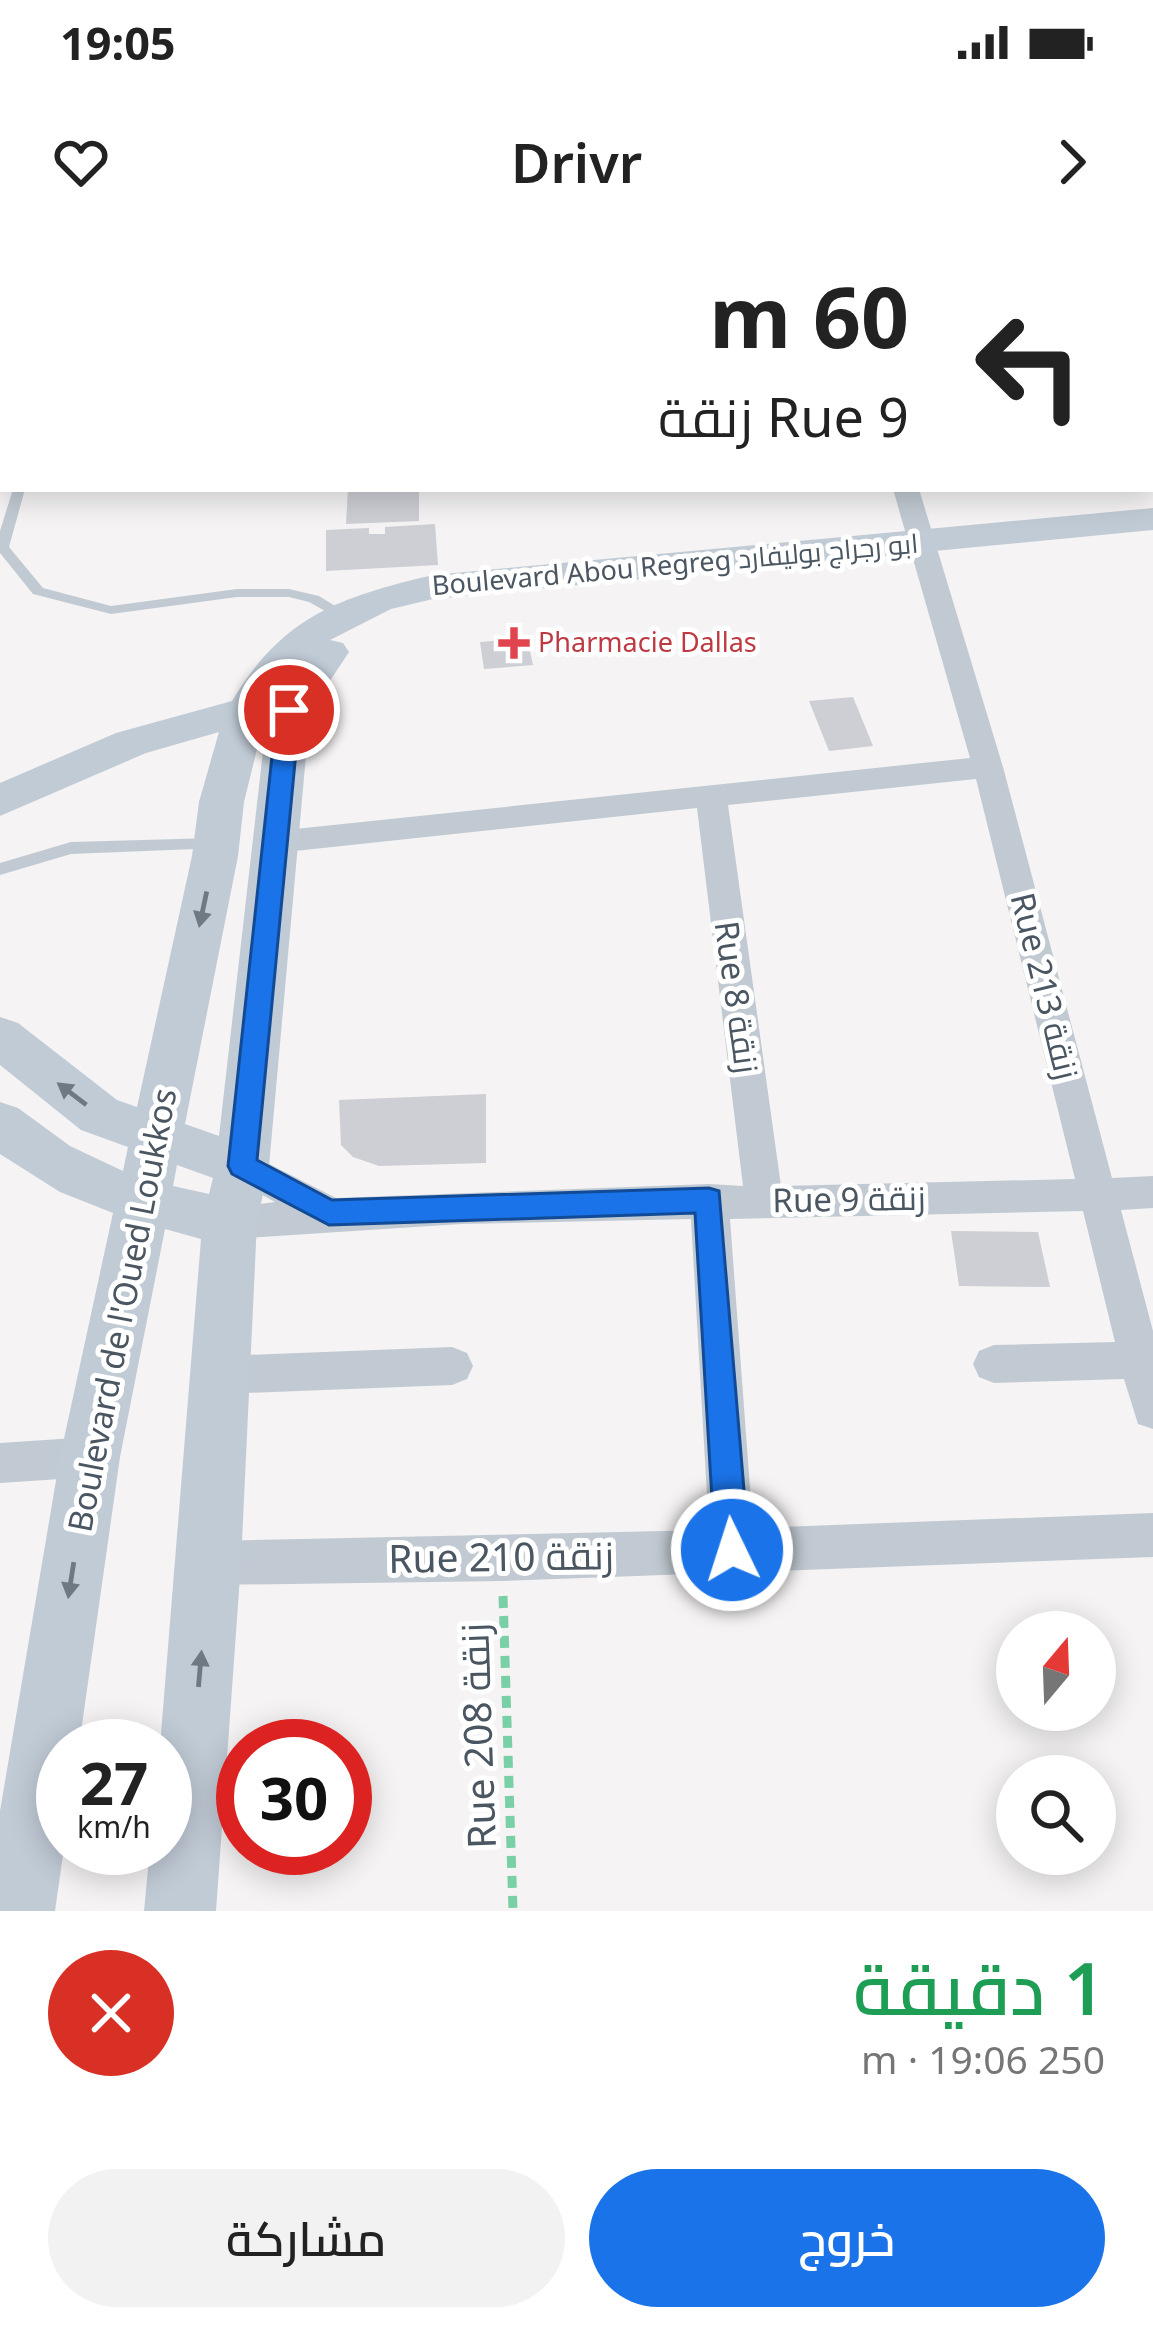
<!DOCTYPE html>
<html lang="ar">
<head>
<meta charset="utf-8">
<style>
  body { margin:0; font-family:"Noto Sans",Cairo,sans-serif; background:#f2f2f2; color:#222; direction:rtl; height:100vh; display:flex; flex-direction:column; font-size:45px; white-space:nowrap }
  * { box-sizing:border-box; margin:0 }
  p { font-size:39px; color:#767676 }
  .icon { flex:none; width:66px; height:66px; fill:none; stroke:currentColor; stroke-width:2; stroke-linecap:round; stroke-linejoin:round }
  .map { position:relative; height:1671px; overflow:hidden; direction:ltr }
  .side { display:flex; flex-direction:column; background:#fff; flex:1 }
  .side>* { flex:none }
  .hud { position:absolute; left:0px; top:0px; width:1155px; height:252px; box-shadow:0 6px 30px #0003; direction:rtl; background:#fff; color:#222; overflow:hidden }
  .needle { width:78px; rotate:19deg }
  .buttons { position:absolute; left:996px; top:1371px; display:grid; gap:24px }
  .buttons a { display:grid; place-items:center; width:120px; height:120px; border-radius:50%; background:#fff; box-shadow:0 6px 30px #0003; font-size:60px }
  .speed { position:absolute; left:36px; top:1479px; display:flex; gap:24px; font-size:60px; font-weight:700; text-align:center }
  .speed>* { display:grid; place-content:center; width:156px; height:156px; border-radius:50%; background:#fff; box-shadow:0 6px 30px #0003; line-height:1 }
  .speed small { font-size:30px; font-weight:400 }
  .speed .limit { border:18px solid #d22; background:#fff; color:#111 }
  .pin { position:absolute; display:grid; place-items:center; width:102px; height:102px; color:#fff; margin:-51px; border:6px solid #fff; border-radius:50%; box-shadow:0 3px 12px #0007 }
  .me { position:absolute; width:132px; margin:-66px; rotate:356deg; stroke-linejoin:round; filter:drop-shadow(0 0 9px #0008) }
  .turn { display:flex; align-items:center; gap:42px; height:252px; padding:0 48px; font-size:54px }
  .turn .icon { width:156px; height:156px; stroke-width:2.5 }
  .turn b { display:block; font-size:84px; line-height:102px }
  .round { display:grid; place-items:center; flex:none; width:126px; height:126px; border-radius:63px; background:#f2f2f2 }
  .overview { display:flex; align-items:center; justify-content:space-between; height:204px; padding:0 48px }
  h1 { font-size:72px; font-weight:600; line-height:90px; color:#1e9e55 }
  .primary-button { display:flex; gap:24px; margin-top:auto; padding:24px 48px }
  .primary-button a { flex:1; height:138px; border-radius:72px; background:#1a73e8; color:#fff; font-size:48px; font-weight:600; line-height:138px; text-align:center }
  .primary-button a+a { background:#f2f2f2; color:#222 }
  .status { display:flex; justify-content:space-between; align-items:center; height:84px; padding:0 60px; background:#fff; direction:ltr }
  .status svg { height:33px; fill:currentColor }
  header { display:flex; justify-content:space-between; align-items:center; height:156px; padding:0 48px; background:#fff; font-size:54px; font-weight:600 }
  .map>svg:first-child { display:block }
</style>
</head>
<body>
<div class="status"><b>19:05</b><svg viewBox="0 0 49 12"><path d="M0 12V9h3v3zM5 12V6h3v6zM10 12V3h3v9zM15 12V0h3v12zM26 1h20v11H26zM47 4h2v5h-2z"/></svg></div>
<header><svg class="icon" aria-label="forward" viewBox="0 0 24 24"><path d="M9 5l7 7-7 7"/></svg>Drivr<svg class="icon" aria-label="heart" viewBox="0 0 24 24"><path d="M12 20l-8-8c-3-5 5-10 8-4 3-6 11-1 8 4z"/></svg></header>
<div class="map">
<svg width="1153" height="1671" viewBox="0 0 1153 1671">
  <rect width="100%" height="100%" fill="#f5f3f3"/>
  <g fill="#cdcfd5">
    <path d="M348,249H419V281L346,284Z"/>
    <path d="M435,284L438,325L326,331V290L369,288V294H385V287Z"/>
    <path d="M527,398L533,425L484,429L480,402Z"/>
    <path d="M853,457L873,506L829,511L809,461Z"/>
    <path d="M486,854V923L379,926L353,917L341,905L339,860Z"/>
    <path d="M951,991L1038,992L1050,1047L959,1046Z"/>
  </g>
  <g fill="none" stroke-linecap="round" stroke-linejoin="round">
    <path stroke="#7ad0a6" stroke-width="9" stroke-dasharray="12 8" stroke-linecap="butt" d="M503,1356L513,1671"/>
    <g fill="#c1cad2" fill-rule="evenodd">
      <path d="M13,249H25L9,307L43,348L111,366L237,349H289L319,356L348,374L346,377H336L309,362L289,357H237L111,374L33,354L0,313V291Z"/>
      <path d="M214,598L222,604L220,608L71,614L0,635V623L71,602Z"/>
    </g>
    <g fill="#c1cad2" fill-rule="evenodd">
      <path d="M48,0H85L87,3H50Z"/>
      <path d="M0,65L3,66V80L0,79Z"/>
      <rect x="1152" y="66" width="1" height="14"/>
      <rect x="1152" y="181" width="1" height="16"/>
      <path d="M893,249H919L1003,527L1112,938L1153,936V968L1121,970L1153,1091V1189L1138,1184L1124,1139L994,1143L979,1137L973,1124L979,1111L994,1105L1115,1102L1083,971L730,979L753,1288L1153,1273V1317L502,1341L209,1345L193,1339L187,1323L193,1307L209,1301L709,1290L691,979L461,984L230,999L216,994L211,982L216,970L275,962L229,937L223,926L229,915L242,910L336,958L709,944L743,946L697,568L276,613L265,610L260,602L265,594L276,591L970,518ZM976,539L1075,939L781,946L728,565Z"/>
      <path d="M452,1107L467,1113L473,1126L467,1139L452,1145L219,1154L204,1148L198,1135L204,1122L219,1116Z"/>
      <path d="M90,1197L105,1203L111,1217L105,1231L90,1237L0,1243V1203Z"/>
    </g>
    <g fill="#c1cbd6" fill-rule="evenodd">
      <path d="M3,108V129L0,130V109Z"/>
      <path d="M1153,268V290L433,359L391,369L330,400L343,403L349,412L310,471L269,926L257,982L241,1323L216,1671H144L150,1608H165V1506H160L201,999L165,989L120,1217L79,1506H63L64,1608L55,1671H0V1571L60,1217L113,973L60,952L0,914V862L18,868L70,906L123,931L128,907L81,890L0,825V777L18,783L117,860L137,867L192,616L199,562L219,492L146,513L0,576V543L116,493L232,461C283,376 340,357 433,335ZM263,485H266L219,896L185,884L238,616L244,562ZM177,925L213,938L209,954L173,946Z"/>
    </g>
  </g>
  <defs><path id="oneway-solid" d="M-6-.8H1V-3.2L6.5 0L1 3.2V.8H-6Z" transform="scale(3)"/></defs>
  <g fill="#6e7984">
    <use href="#oneway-solid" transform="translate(203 669) rotate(102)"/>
    <use href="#oneway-solid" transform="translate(72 854) rotate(-143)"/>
    <use href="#oneway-solid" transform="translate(71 1340) rotate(99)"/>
    <use href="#oneway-solid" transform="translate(200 1429) rotate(-85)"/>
  </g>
  <path fill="#1a73e8" stroke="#114b97" stroke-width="3" d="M289,462L300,470L257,920L332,960L709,948L719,951L749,1310L744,1322L732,1327L720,1322L715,1310L695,973L329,985L232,934L228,926L277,470Z"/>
  <path fill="#e0444e" stroke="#fff" stroke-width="4.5" d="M508 385h12v12h12v12h-12v12h-12v-12h-12v-12h12z"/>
  <g text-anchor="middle" stroke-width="10" stroke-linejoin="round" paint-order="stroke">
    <g font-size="27" fill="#4a5661" stroke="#fff">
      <text transform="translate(675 325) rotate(-5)" y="9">Boulevard Abou Regreg ابو رجراج بوليفارد</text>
    </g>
    <g font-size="27" fill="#be3a42" stroke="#fff" text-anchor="start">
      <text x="538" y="412">Pharmacie Dallas</text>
    </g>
    <g font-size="33" fill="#4a5661" stroke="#fff">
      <text transform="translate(1045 746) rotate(76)" y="12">Rue 213 زنقة</text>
      <text transform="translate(737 757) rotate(82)" y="12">Rue 8 زنقة</text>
      <text transform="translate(849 959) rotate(-1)" y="12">Rue 9 زنقة</text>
      <text transform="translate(122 1070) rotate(-79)" y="12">Boulevard de l'Oued Loukkos</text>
    </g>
    <g font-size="39" fill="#4a5661" stroke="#fff">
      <text transform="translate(501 1317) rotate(-1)" y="14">Rue 210 زنقة</text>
      <text transform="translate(478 1496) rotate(-92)" y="14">Rue 208 زنقة</text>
    </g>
  </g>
</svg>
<div class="buttons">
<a><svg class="needle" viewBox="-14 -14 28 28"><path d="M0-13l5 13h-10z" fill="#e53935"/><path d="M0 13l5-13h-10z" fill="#767676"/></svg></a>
<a><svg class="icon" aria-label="search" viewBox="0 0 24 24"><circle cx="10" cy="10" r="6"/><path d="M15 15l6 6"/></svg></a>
</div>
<div class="speed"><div>27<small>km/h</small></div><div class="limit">30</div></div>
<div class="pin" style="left:289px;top:470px;background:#d93025"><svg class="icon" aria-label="arrive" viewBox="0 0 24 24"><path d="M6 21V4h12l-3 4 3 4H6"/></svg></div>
<svg class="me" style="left:732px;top:1310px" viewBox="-20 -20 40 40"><circle r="17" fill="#1a73e8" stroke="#fff" stroke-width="3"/><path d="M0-11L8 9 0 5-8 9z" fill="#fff"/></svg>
<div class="hud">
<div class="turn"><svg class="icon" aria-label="left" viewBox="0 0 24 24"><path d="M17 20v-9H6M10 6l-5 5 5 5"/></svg><div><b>60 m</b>Rue 9 زنقة</div></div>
</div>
</div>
<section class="side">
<div class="overview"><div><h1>1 دقيقة</h1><p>250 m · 19:06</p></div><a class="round" style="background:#d93025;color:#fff"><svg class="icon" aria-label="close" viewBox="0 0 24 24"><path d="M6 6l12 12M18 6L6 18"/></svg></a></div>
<div class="primary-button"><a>خروج</a><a>مشاركة</a></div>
</section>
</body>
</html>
